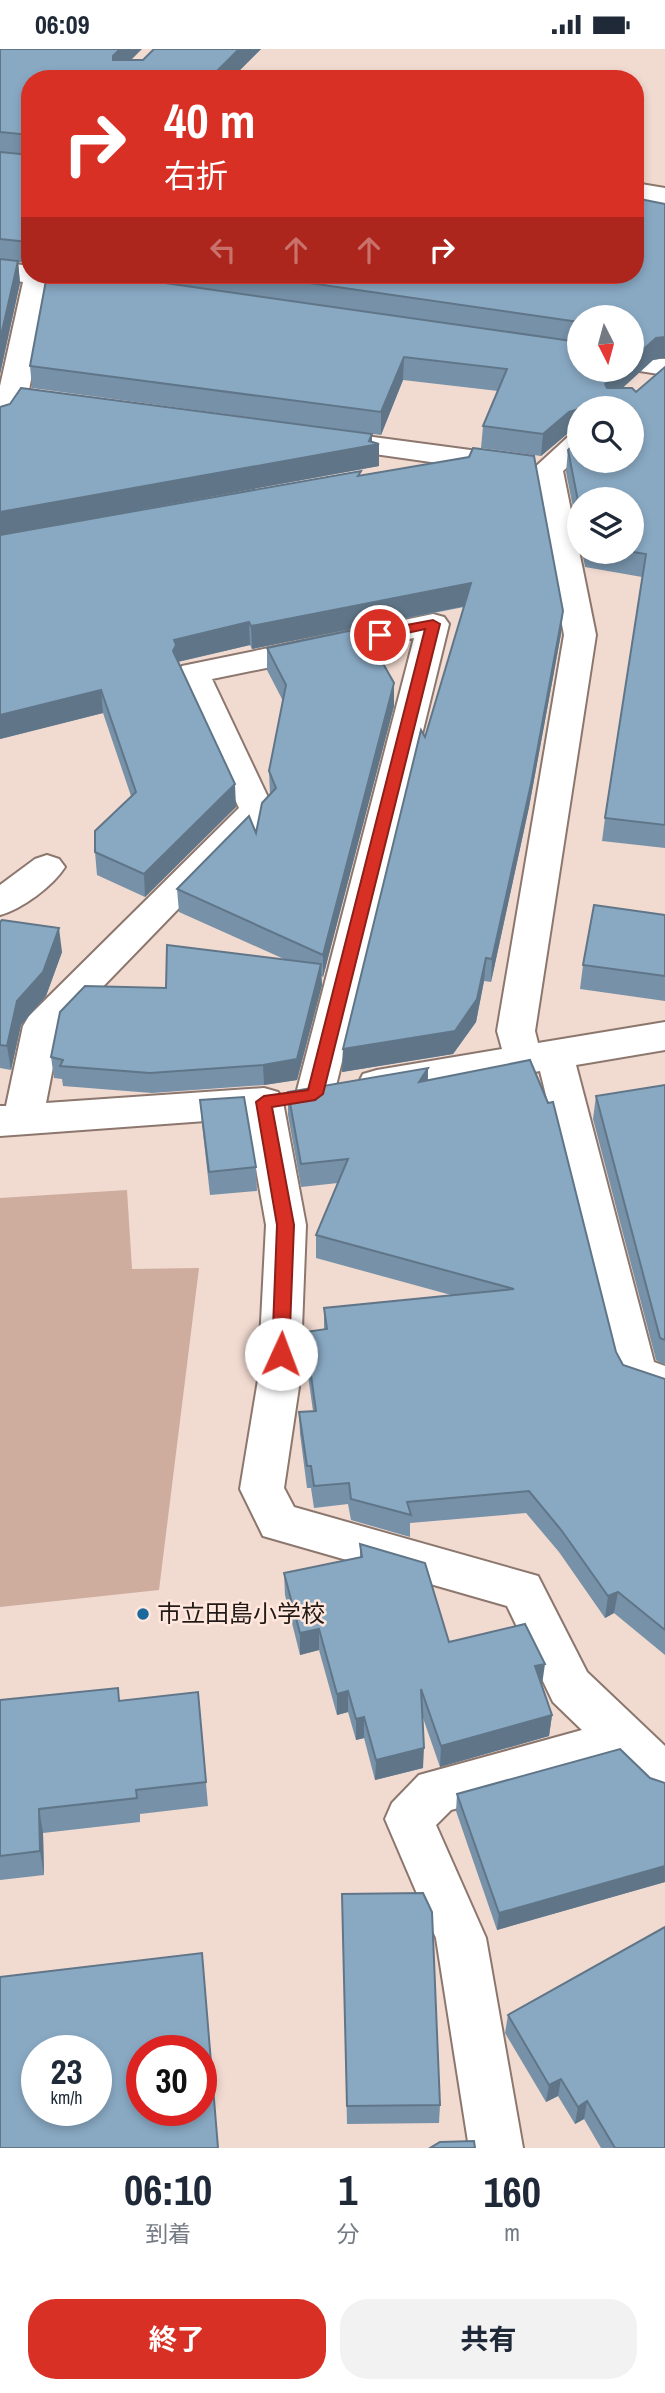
<!DOCTYPE html>
<html lang="ja">
<head>
<meta charset="utf-8">
<style>
  body { margin:0; font-family:"Archivo Narrow","Noto Sans JP",sans-serif; background:#f2f2f3; color:#1f2937; height:100vh; display:flex; flex-direction:column; font-size:26px; white-space:nowrap }
  * { box-sizing:border-box; margin:0 }
  p { font-size:23px; color:#747a83 }
  .icon { flex:none; width:38px; height:38px; fill:none; stroke:currentColor; stroke-width:2; stroke-linecap:round; stroke-linejoin:round }
  .map { position:relative; height:2099px; overflow:hidden }
  .sheet { display:flex; flex-direction:column; background:#fff; flex:1 }
  .sheet>* { flex:none }
  .top-card { position:absolute; left:21px; top:21px; width:623px; height:214px; border-radius:28px; box-shadow:0 4px 10px #0003; background:#d93025; color:#fff; overflow:hidden }
  .needle { width:46px; rotate:174deg }
  .tools { position:absolute; left:567px; top:256px; display:grid; gap:14px }
  .tools a { display:grid; place-items:center; width:77px; height:77px; border-radius:50%; background:#fff; box-shadow:0 4px 10px #0003; font-size:35px }
  .speed { position:absolute; left:21px; top:1986px; display:flex; gap:14px; font-size:35px; font-weight:700; text-align:center }
  .speed>* { display:grid; place-content:center; width:91px; height:91px; border-radius:50%; background:#fff; box-shadow:0 4px 10px #0003; line-height:1 }
  .speed small { font-size:18px; font-weight:400 }
  .speed .limit { border:10px solid #d22; background:#fff; color:#111 }
  .pin { position:absolute; display:grid; place-items:center; width:60px; height:60px; color:#fff; margin:-30px; border:4px solid #fff; border-radius:50%; box-shadow:0 2px 7px #0007 }
  .me { position:absolute; width:77px; margin:-38px; rotate:2deg; stroke-linejoin:round; filter:drop-shadow(0 0 5px #0008) }
  .turn { display:flex; align-items:center; gap:24px; height:147px; padding:0 28px; font-size:32px }
  .turn .icon { width:91px; height:91px; stroke-width:2.5 }
  .turn b { display:block; font-size:49px; line-height:60px }
  .lanes { display:flex; align-items:center; height:66px; padding:0 28px; background:#0003; justify-content:center; gap:35px; direction:ltr }
  .lanes .off { opacity:.35 }
  .eta { display:flex; justify-content:space-evenly; align-items:center; height:119px; text-align:center }
  .eta b { font-size:42px; font-weight:700; line-height:49px }
  .cta { display:flex; gap:14px; margin-top:auto; padding:14px 28px }
  .cta a { flex:1; height:80px; border-radius:28px; background:#d93025; color:#fff; font-size:28px; font-weight:700; line-height:80px; text-align:center }
  .cta a+a { background:#f2f2f3; color:#1f2937 }
  .status { display:flex; justify-content:space-between; align-items:center; height:49px; padding:0 35px; background:#fff; direction:ltr }
  .status svg { height:19px; fill:currentColor }
  .map>svg:first-child { display:block }
</style>
</head>
<body>
<div class="status"><b>06:09</b><svg viewBox="0 0 49 12"><path d="M0 12V9h3v3zM5 12V6h3v6zM10 12V3h3v9zM15 12V0h3v12zM26 1h20v11H26zM47 4h2v5h-2z"/></svg></div>
<div class="map">
<svg width="665" height="2099" viewBox="0 0 665 2099">
  <rect width="100%" height="100%" fill="#f1dad0"/>
  <path fill="#cead9e" d="M127,1141L132,1220L199,1219L159,1541L0,1558V1149Z"/>
  <g fill="none" stroke-linecap="round" stroke-linejoin="round">
    <defs>
      <g id="minor">
        <path d="M635,134L665,139V155L635,150Z"/>
        <path d="M0,213L30,217V226H84L108,230L112,236L108,242L98,244L49,237L29,341L74,349L78,355L74,361L64,364L22,358L10,376L0,379V337L23,233L0,229Z"/>
        <path d="M632,305L665,310V326L627,320H632Z"/>
        <path d="M328,382L515,407L525,410L530,416L525,422L515,425L318,397L313,391L318,385Z"/>
        <path d="M579,384V408L563,422L596,586L535,982L538,994L665,973V1001L576,1016L654,1313L665,1317V1352L621,1336L615,1324L540,1022L377,1049L363,1045L358,1035L363,1025L377,1021L502,1000L497,982L564,586L533,420L569,387Z"/>
        <path d="M433,565L444,568L449,575L334,1045L329,1055L315,1059L301,1055L296,1045L414,589L212,630L274,761L60,982L46,1054L264,1039L278,1043L283,1053L306,1176L300,1331L284,1439L294,1458L538,1527L587,1623L665,1697V1751L648,1745L617,1715L451,1761L436,1776L486,1889L523,2099H469L436,1889L385,1770L392,1754L419,1726L582,1681L553,1653L507,1557L263,1487L240,1440L258,1331L266,1176L247,1069L0,1087V1057H6L23,977L29,967L239,759L177,624L182,617Z"/>
        <path d="M47,806L59,810L65,818C53,837 22,860 0,866V836L35,810Z"/>
      </g>
    </defs>
    <use href="#minor" stroke="#8c776e" stroke-width="4"/>
    <use href="#minor" fill="#fff" fill-rule="evenodd"/>
  </g>
  <g fill="#7691a8" fill-rule="evenodd">
    <path d="M0,0L131,11H143L154,0H261L231,30H30V214L18,213L20,234L0,325Z"/>
    <path d="M665,155V309L653,311L622,339L636,343L665,318V799L602,792L605,769L642,528L585,518L582,502H632L579,450V489L566,423L568,401L632,411L579,359V382L567,385L541,407L481,399L483,377L498,342L403,331L381,386L32,339L30,317L47,226H635ZM579,268L632,320H579Z"/>
    <path d="M0,358L372,385V393L379,417L100,468L361,427L561,585L529,758L491,933L484,932L476,973L453,1005L342,1023L343,1000L425,688L464,558L252,600L250,596L178,613L236,758L145,848L97,826L95,803L131,747L103,664L0,690Z"/>
    <path d="M267,599L394,634V657L323,928L321,927L322,936L297,1031L264,1036L152,1044L63,1037L62,1030L54,1029L51,1008L166,939L284,910L179,863L177,840L256,784L270,746L269,722L283,652L267,621Z"/>
    <path d="M665,866V952L580,940L583,916Z"/>
    <path d="M0,873L62,903L46,947L21,976L11,1021L0,1019Z"/>
    <path d="M428,1019V1031L616,1303L623,1316L665,1330V1606L614,1564L605,1569L559,1503L526,1464L410,1474V1488L351,1471L348,1455L314,1459L311,1439H307L300,1385L299,1363L313,1362L305,1305V1283L324,1281V1259L451,1246L316,1209V1186L338,1134L301,1138L288,1066V1043Z"/>
    <path d="M665,1036V1316L656,1311L593,1070L596,1047Z"/>
    <path d="M200,1051L256,1118L257,1142L210,1146L202,1075Z"/>
    <path d="M360,1495L449,1593L542,1636L552,1666L549,1687L440,1718L423,1669V1719L375,1731L364,1689L356,1691L348,1663L337,1666L319,1601L300,1606L285,1546L284,1524L360,1508Z"/>
    <path d="M198,1643L208,1757L140,1765V1773L43,1784L44,1826L0,1831V1651L120,1652Z"/>
    <path d="M650,1729L665,1734V1833L497,1881L456,1762L457,1745Z"/>
    <path d="M342,1845L440,2056L439,2074L347,2075Z"/>
    <path d="M508,1966L665,2099H601L584,2070L575,2075L558,2047L546,2053L505,1984Z"/>
  </g>
  <g fill="#607688">
    <path d="M120,0H142L114,28L113,7Z"/>
    <path d="M239,0H261L231,30H209Z"/>
    <path d="M18,212L20,234L0,325V291Z"/>
    <path d="M665,288V309L653,311L603,357L605,335L621,320H632V311L656,289Z"/>
    <path d="M404,308L403,331L381,386V363Z"/>
    <path d="M579,360V382L567,385L541,407L543,385L569,363Z"/>
    <path d="M372,385V396L379,395V417L0,486V463L369,392Z"/>
    <path d="M471,534L470,556L252,600L251,577Z"/>
    <path d="M563,562L561,585L529,758L491,933L492,910Z"/>
    <path d="M249,573L250,596L177,613L173,602L174,591Z"/>
    <path d="M394,634V657L323,928V906Z"/>
    <path d="M101,641L103,664L0,690V666Z"/>
    <path d="M235,735L236,758L145,848L144,825Z"/>
    <path d="M59,879L62,903L46,947L21,976L11,1021L7,997L17,952Z"/>
    <path d="M486,909L484,932L476,973L453,1005L342,1023L343,1000Z"/>
    <path d="M321,915L322,936L297,1031L264,1036L263,1016Z"/>
    <path d="M428,1019L427,1043L419,1033Z"/>
    <path d="M618,1543L614,1564L605,1569L608,1547Z"/>
    <path d="M319,1580V1601L300,1606V1584Z"/>
    <path d="M545,1615L542,1636L535,1617Z"/>
    <path d="M348,1642V1663L337,1666V1645Z"/>
    <path d="M552,1666L549,1687L440,1718L441,1697Z"/>
    <path d="M364,1668V1689L356,1691V1670Z"/>
    <path d="M424,1699L423,1719L375,1731L376,1711Z"/>
    <path d="M39,1760L43,1784L44,1826L40,1802Z"/>
    <path d="M665,1817V1833L497,1881L499,1864Z"/>
    <path d="M561,2030L558,2047L546,2053L549,2036Z"/>
    <path d="M587,2052L584,2070L575,2075L578,2058Z"/>
  </g>
  <g fill="#89a9c3" stroke="#607688" stroke-width="2" fill-rule="evenodd">
    <path d="M0,0H120L113,7V11H143L154,0H239L209,30H30V86L0,83Z"/>
    <path d="M0,103L30,106V103V199L28,193L0,190Z"/>
    <path d="M635,149L665,155V288L656,289L632,311V268H579V273L254,226H635Z"/>
    <path d="M0,210L18,212L0,291Z"/>
    <path d="M47,226H109L579,293V320H621L605,335L607,339H632L636,343L665,318V776L605,769L646,505L627,502H632V450H579V457L568,401L579,390V411H632V359H579V360L569,363L543,385L483,377L507,320L404,308L381,363L30,317Z"/>
    <path d="M21,339L372,385L369,392L379,395L0,463V358L10,355Z"/>
    <path d="M473,399L534,407L563,562L531,735L492,910L486,909L477,950L455,982L343,1000L421,681L425,688L471,534L251,577L249,573L174,591L176,596L173,602L235,735L144,825L95,803V782L136,743L101,641L0,666V486L361,422L358,427L469,408Z"/>
    <path d="M363,579L394,634L323,906L177,840L249,767L256,784L262,754L276,739L269,722L286,636L267,599Z"/>
    <path d="M594,856L665,866V927L583,916Z"/>
    <path d="M2,871L59,879L43,923L17,952L7,997L0,996V873Z"/>
    <path d="M167,896L321,915L297,1010L263,1016L150,1024L60,1017L63,1011L51,1008L60,963L85,937L166,939Z"/>
    <path d="M530,1011L548,1054L553,1053L616,1303L623,1316L665,1330V1581L618,1543L608,1547L562,1482L529,1442L407,1453L411,1466L351,1450L349,1434L314,1437L311,1417H307L299,1363L316,1362L305,1283L327,1280L324,1259L514,1240L316,1186L348,1110L301,1115L288,1043L428,1019L419,1033Z"/>
    <path d="M665,1036V1291L660,1289L596,1047Z"/>
    <path d="M244,1048L256,1118L209,1123L200,1051Z"/>
    <path d="M360,1495L425,1514L449,1593L525,1575L545,1615L535,1617L552,1666L441,1697L421,1640L424,1699L376,1711L364,1668L356,1670L348,1642L337,1645L319,1580L300,1584L284,1524L362,1508Z"/>
    <path d="M118,1639L119,1652L198,1643L206,1733L136,1741L137,1749L39,1760L40,1802L0,1807V1651Z"/>
    <path d="M620,1700L650,1729L665,1734V1817L499,1864L457,1745Z"/>
    <path d="M423,1844L432,1863L440,2056L347,2057L342,1845Z"/>
    <path d="M665,1878V2099H615L587,2052L578,2058L561,2030L549,2036L508,1966Z"/>
    <path d="M202,1904L218,2099H0V1928ZM37,2002H96V2062H37ZM142,2002H201V2062H142Z"/>
    <path d="M474,2092L475,2099H430L440,2093Z"/>
  </g>
  <path fill="#d93025" stroke="#8d1f18" stroke-width="2" d="M433,571L440,575L323,1045L315,1051L272,1058L294,1176L289,1305L287,1310H274L272,1305L277,1176L256,1053L264,1047L308,1041L425,580L380,590L373,586L380,581Z"/>
  <circle fill="#1a699b" stroke="#ffe7dd" stroke-width="2.5" cx="143" cy="1565" r="7"/>
  <g text-anchor="middle" stroke-width="5" stroke-linejoin="round" paint-order="stroke">
    <g font-size="24" fill="#221a16" stroke="#ffe7dd" text-anchor="start">
      <text x="157" y="1573">市立田島小学校</text>
    </g>
  </g>
</svg>
<div class="tools">
<a><svg class="needle" viewBox="-14 -14 28 28"><path d="M0-13l5 13h-10z" fill="#e53935"/><path d="M0 13l5-13h-10z" fill="#747a83"/></svg></a>
<a><svg class="icon" aria-label="search" viewBox="0 0 24 24"><circle cx="10" cy="10" r="6"/><path d="M15 15l6 6"/></svg></a>
<a><svg class="icon" aria-label="layers" viewBox="0 0 24 24"><path d="M12 4l9 5-9 5-9-5zM3 14l9 5 9-5"/></svg></a>
</div>
<div class="speed"><div>23<small>km/h</small></div><div class="limit">30</div></div>
<div class="pin" style="left:380px;top:586px;background:#d93025"><svg class="icon" aria-label="arrive" viewBox="0 0 24 24"><path d="M6 21V4h12l-3 4 3 4H6"/></svg></div>
<svg class="me" style="left:281px;top:1305px" viewBox="-20 -20 40 40"><circle r="19" fill="#fff"/><path d="M0-13L10 11 0 6-10 11z" fill="#d93025"/></svg>
<div class="top-card">
<div class="turn"><svg class="icon" aria-label="right" viewBox="0 0 24 24"><path d="M7 20v-9h11M14 6l5 5-5 5"/></svg><div><b>40 m</b>右折</div></div>
<div class="lanes"><svg class="icon off" aria-label="left" viewBox="0 0 24 24"><path d="M17 20v-9H6M10 6l-5 5 5 5"/></svg><svg class="icon off" aria-label="ahead" viewBox="0 0 24 24"><path d="M12 20V5M6 11l6-6 6 6"/></svg><svg class="icon off" aria-label="ahead" viewBox="0 0 24 24"><path d="M12 20V5M6 11l6-6 6 6"/></svg><svg class="icon" aria-label="right" viewBox="0 0 24 24"><path d="M7 20v-9h11M14 6l5 5-5 5"/></svg></div>
</div>
</div>
<section class="sheet">
<div class="eta">
<div><b>06:10</b><p>到着</p></div>
<div><b>1</b><p>分</p></div>
<div><b>160</b><p>m</p></div>
</div>
<div class="cta"><a>終了</a><a>共有</a></div>
</section>
</body>
</html>
